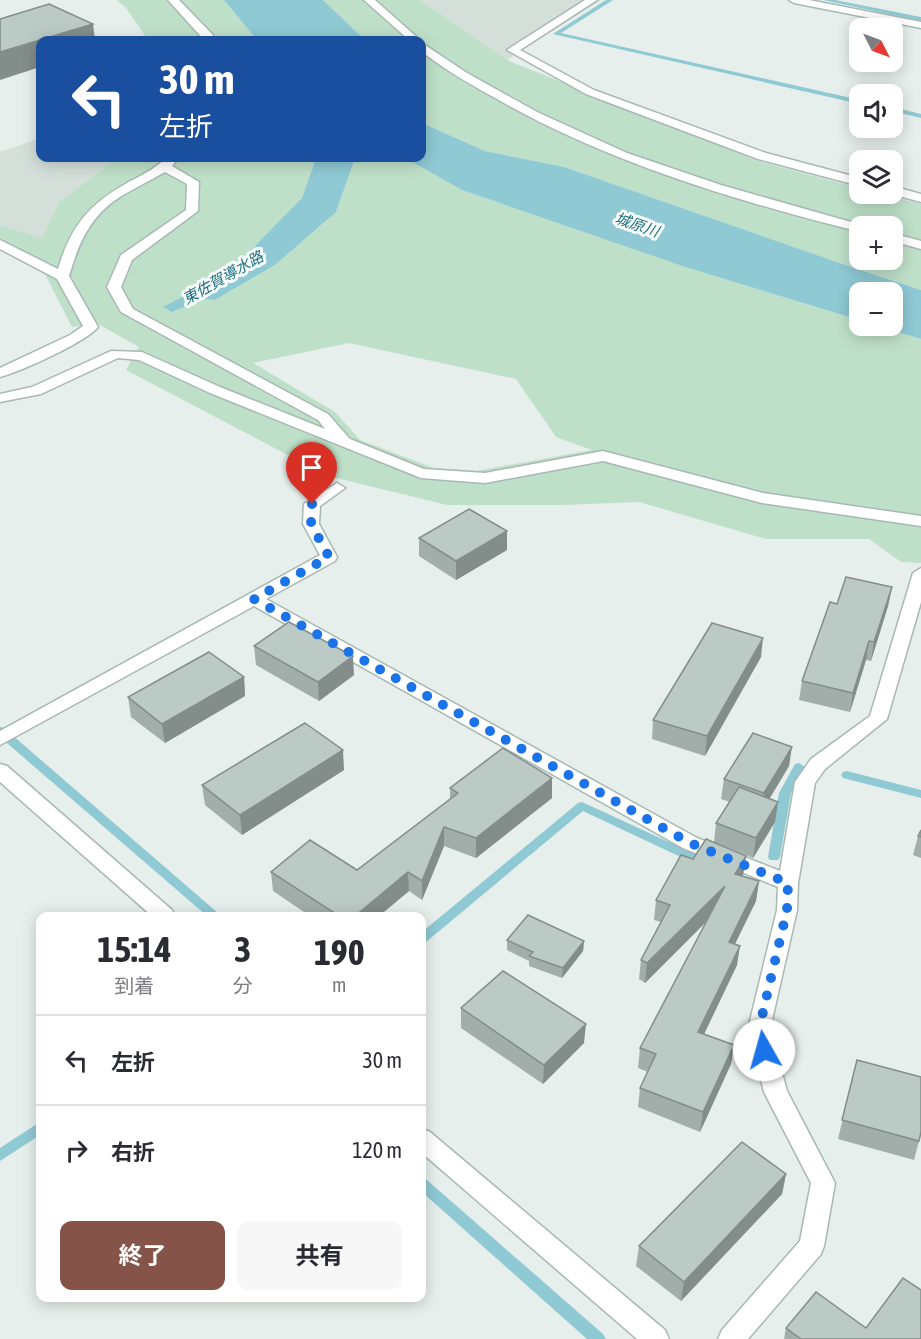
<!DOCTYPE html>
<html lang="ja">
<head>
<meta charset="utf-8">
<style>
  body { margin:0; font-family:"Asap Condensed","Noto Sans JP",sans-serif; background:#f7f7f7; color:#2b2b33; height:100vh; display:flex; flex-direction:column; font-size:22px; white-space:nowrap }
  * { box-sizing:border-box; margin:0 }
  p { font-size:20px; color:#7c7c81 }
  .icon { flex:none; width:33px; height:33px; fill:none; stroke:currentColor; stroke-width:2; stroke-linecap:round; stroke-linejoin:round }
  .map { position:relative; flex:1; overflow:hidden }
  .details { position:absolute; left:36px; top:912px; width:390px; height:390px; display:flex; flex-direction:column; background:#fff; border-radius:12px; box-shadow:0 3px 15px #0003 }
  .details>* { flex:none }
  .top-card { position:absolute; left:36px; top:36px; width:390px; height:126px; border-radius:12px; box-shadow:0 3px 15px #0003; background:#1a4fa0; color:#fff; overflow:hidden }
  .needle { width:39px; rotate:132deg }
  .controls { position:absolute; left:849px; top:18px; display:grid; gap:12px }
  .controls a { display:grid; place-items:center; width:54px; height:54px; border-radius:12px; background:#fff; box-shadow:0 3px 15px #0003; font-size:30px }
  .pin { position:absolute; display:grid; place-items:center; width:51px; height:51px; color:#fff; margin:-62px -26px; border-radius:50% 50% 50% 0; rotate:-45deg; box-shadow:0 0 6px #0007 }
  .pin .icon { rotate:45deg }
  .me { position:absolute; width:66px; margin:-33px; rotate:353deg; stroke-linejoin:round; filter:drop-shadow(0 0 4px #0008) }
  .turn { display:flex; align-items:center; gap:21px; height:126px; padding:0 24px; font-size:27px }
  .turn .icon { width:78px; height:78px; stroke-width:2.5 }
  .turn b { display:block; font-size:42px; line-height:51px }
  .eta { display:flex; justify-content:space-evenly; align-items:center; height:102px; text-align:center }
  .eta b { font-size:36px; font-weight:700; line-height:42px }
  .button { display:flex; gap:12px; margin-top:auto; padding:12px 24px }
  .button a { flex:1; height:69px; border-radius:12px; background:#855347; color:#fff; font-size:24px; font-weight:700; line-height:69px; text-align:center }
  .button a+a { background:#f7f7f7; color:#2b2b33 }
  ul { padding:0; list-style:none }
  li { display:flex; align-items:center; gap:18px; height:90px; padding:0 24px; border-top:2px solid #e1e1e2 }
  li div { flex:1 }
  li b { display:block; font-size:22px }
  li em { font-style:normal }
  .map>svg:first-child { display:block }
</style>
</head>
<body>
<div class="map">
<svg width="921" height="1339" viewBox="0 0 921 1339">
  <rect width="100%" height="100%" fill="#e6efeb"/>
  <g fill="#d4dfda">
    <path d="M420,0H601L507,60Z"/>
    <path d="M40,138V158H117L59,202L42,238L0,225V152Z"/>
  </g>
  <g fill="#bfe0c8" fill-rule="evenodd">
    <path d="M117,0H224L257,40H148L126,8Z"/>
    <path d="M323,0H420L507,60L758,161L859,188L860,194H880L921,204V290L860,270L564,167L485,151L422,123V40H365ZM860,226H892V260H860Z"/>
    <path d="M117,158H316L302,198L244,257L189,287L190,293L172,312L203,299L215,300L275,265L336,212L355,158H405L462,190L685,267L859,320L860,326H878L921,339V563L901,562L869,539H766L639,502L563,505H447L328,476L126,370L139,347L98,324L72,327L45,274L0,250V225L42,238L59,202ZM349,343L516,379L556,437L592,450L476,471L434,468L360,440L335,412L253,363Z"/>
  </g>
  <g fill="#8ec9d4">
    <path d="M224,0H323L365,40H257Z"/>
    <path d="M422,123L485,151L564,167L860,270L921,290V339L878,326H892V292H860L859,320L685,267L462,190L405,158H422Z"/>
    <path d="M316,158H355L336,212L275,265L215,300L203,299L172,312L163,307L190,293L189,287L244,257L302,198Z"/>
  </g>
  <g fill="none" stroke-linecap="round" stroke-linejoin="round">
    <g fill="#8ec9d4" fill-rule="evenodd">
      <path d="M606,0H613L561,33L860,100V104L553,34Z"/>
      <path d="M823,0H835L921,17V21Z"/>
      <path d="M892,107L921,114V118L892,111Z"/>
      <path d="M0,727L4,728L218,913L220,916H207L0,737Z"/>
      <path d="M799,763L805,767L791,793L780,857L778,860H770L768,857L779,793L795,764Z"/>
      <path d="M847,771L921,790V798L843,778L841,775L843,772Z"/>
      <path d="M582,802L710,861L712,864L710,867H702L583,811L426,942L422,944V932L578,803Z"/>
      <path d="M40,1122V1135L0,1161V1148Z"/>
      <path d="M422,1178L427,1180L603,1334L606,1339H587L422,1192Z"/>
    </g>
    <defs>
      <g id="minor">
        <path d="M168,0H179L213,35L214,40H204Z"/>
        <path d="M364,0H375L420,40H409Z"/>
        <path d="M585,0H597L520,50L594,90L766,153L860,178V186L758,159L586,94L507,50Z"/>
        <path d="M789,0H809L921,22V28L794,3Z"/>
        <path d="M422,43L467,73L537,112L627,153L721,185L865,226H860V232C737,201 614,164 504,103C477,88 450,73 426,55L422,51Z"/>
        <path d="M166,158H178L172,166L199,182L198,211L132,260L121,287L133,309L328,414L350,439L424,469L485,473L603,451L763,493L921,516V526L762,503L603,461L485,483L421,478L210,393L139,360L118,358L41,394L0,402V394L32,387L111,351L142,352L220,387L325,429L318,420L121,312L107,287L121,255L186,210L187,184L165,172C151,180 137,187 123,195C91,214 79,242 69,276L98,327C86,342 20,372 0,377V368L70,335L83,326L57,279L0,249V240L58,269C71,226 88,205 127,183C140,176 155,169 166,158Z"/>
        <path d="M892,186L921,194V202L891,194Z"/>
        <path d="M892,233L921,241V249L892,241Z"/>
        <path d="M337,483L345,488L320,506L319,524L337,557L335,561L266,599L697,838L780,871L795,782L811,759L870,716L913,573L921,568V602L887,719L825,769L815,783L798,883L797,910L770,1029L787,1091L835,1183L824,1246L821,1254L748,1339H718L722,1330L800,1241L811,1183L764,1092L748,1029L777,910L778,887L683,848L254,606L0,745V731L320,555L303,524L304,504Z"/>
        <path d="M0,764L7,766L172,910L175,916H152L0,782Z"/>
        <path d="M422,1129L430,1132L665,1330L669,1339H637L422,1153Z"/>
      </g>
    </defs>
    <use href="#minor" stroke="#a8b8b2" stroke-width="3"/>
    <use href="#minor" fill="#fff" fill-rule="evenodd"/>
  </g>
  <g fill="#a1aea9">
    <path d="M507,531V550L456,580L419,556V538Z"/>
    <path d="M892,587L888,606L871,661L866,660L850,712L799,700L802,681L837,604Z"/>
    <path d="M254,646L354,675L319,701L256,665Z"/>
    <path d="M761,657L705,756L652,739L653,720Z"/>
    <path d="M244,677L245,696L165,743L131,717L128,697Z"/>
    <path d="M789,766L769,799L775,822L753,858L714,842L716,823L730,802L721,799L724,779Z"/>
    <path d="M344,770L242,835L205,805L202,785Z"/>
    <path d="M450,788L552,798L476,858L444,846L422,900L409,891L379,916H310L273,891L271,872L357,870L450,799Z"/>
    <path d="M921,830V858L913,855L918,836Z"/>
    <path d="M746,856L743,876L759,881L756,901L735,944L737,965L704,1034L734,1045L731,1064L700,1132L638,1107L640,1088L648,1072L638,1068L640,1048L706,922L645,983L639,979L641,960L661,922L654,920L656,900L693,859Z"/>
    <path d="M507,940L584,941L583,951L562,978L529,966V961L507,950Z"/>
    <path d="M461,1008L584,1043L543,1084L461,1028Z"/>
    <path d="M857,1060L919,1141L914,1160L838,1139Z"/>
    <path d="M786,1174L782,1194L681,1301L636,1266L639,1246Z"/>
    <path d="M786,1328H866L921,1339H784Z"/>
  </g>
  <g fill="#838d89">
    <path d="M93,24L95,40H40V67L0,80V52Z"/>
    <path d="M507,531V550L456,580V561Z"/>
    <path d="M892,587L888,606L871,661L874,642Z"/>
    <path d="M763,638L761,657L705,756L707,736Z"/>
    <path d="M869,641L866,660L850,712L853,693Z"/>
    <path d="M353,656L354,675L319,701L318,682Z"/>
    <path d="M244,677L245,696L165,743L162,724Z"/>
    <path d="M792,747L789,766L761,813L764,793Z"/>
    <path d="M343,750L344,770L242,835L240,815Z"/>
    <path d="M552,778V798L476,858V838Z"/>
    <path d="M778,802L775,822L753,858L756,838Z"/>
    <path d="M444,827V846L422,900V881Z"/>
    <path d="M746,856L743,875L733,893L735,874Z"/>
    <path d="M408,872L409,891L379,916H355Z"/>
    <path d="M759,881L756,901L726,962L729,942Z"/>
    <path d="M725,886L722,906L645,983L647,963Z"/>
    <path d="M584,941L583,951L562,978L563,968Z"/>
    <path d="M740,946L737,965L696,1051L698,1032Z"/>
    <path d="M586,1024L584,1043L543,1084L544,1065Z"/>
    <path d="M734,1045L731,1064L700,1132L703,1112Z"/>
    <path d="M786,1174L782,1194L681,1301L684,1282Z"/>
  </g>
  <g fill="#bbcac4" stroke="#838d89" stroke-width="1.5">
    <path d="M49,4L93,24L0,52V19Z"/>
    <path d="M469,509L507,531L456,561L419,538Z"/>
    <path d="M846,577L892,587L874,642L869,641L853,693L802,681L830,602L837,604Z"/>
    <path d="M289,622L353,656L318,682L254,646Z"/>
    <path d="M712,623L763,638L707,736L653,720Z"/>
    <path d="M209,652L244,677L162,724L128,697Z"/>
    <path d="M305,723L343,750L240,815L202,785Z"/>
    <path d="M753,733L792,747L764,793L724,779Z"/>
    <path d="M503,748L552,778L476,838L444,827L422,881L408,872L355,916H339L271,872L310,840L357,870L458,793L450,788Z"/>
    <path d="M739,787L778,802L756,838L716,823Z"/>
    <path d="M921,830V837L918,836Z"/>
    <path d="M706,839L746,856L735,874L759,881L729,942L740,946L698,1032L734,1045L703,1112L640,1088L656,1054L640,1048L725,886L647,963L641,960L670,905L656,900L681,855L693,859Z"/>
    <path d="M528,915L584,941L563,968L529,956L533,952L507,940Z"/>
    <path d="M503,971L586,1024L544,1065L461,1008Z"/>
    <path d="M857,1060L921,1077V1132L919,1141L842,1120Z"/>
    <path d="M742,1142L786,1174L684,1282L639,1246Z"/>
    <path d="M903,1278L921,1290V1339H801L786,1328L816,1292L866,1328Z"/>
  </g>
  <g fill="none" stroke-linecap="round" stroke-linejoin="round">
    <path stroke="#1a73e8" stroke-width="10" stroke-dasharray="0 18" d="M312,504L311,524L329,557L254,599L690,843L788,883L787,910L759,1029L764,1050"/>
  </g>
  <g text-anchor="middle" stroke-width="6" stroke-linejoin="round" paint-order="stroke">
    <g font-size="15" font-style="italic" fill="#1c6f80" stroke="#f7fbf9">
      <text transform="translate(637 225) rotate(19)" y="5">城原川</text>
      <text transform="translate(223 278) rotate(-30)" y="5">東佐賀導水路</text>
    </g>
  </g>
</svg>
<div class="controls">
<a><svg class="needle" viewBox="-14 -14 28 28"><path d="M0-13l5 13h-10z" fill="#e53935"/><path d="M0 13l5-13h-10z" fill="#7c7c81"/></svg></a>
<a><svg class="icon" aria-label="sound" viewBox="0 0 24 24"><path d="M4 9h4l5-4v14l-5-4H4zM17 9q2 3 0 6"/></svg></a>
<a><svg class="icon" aria-label="layers" viewBox="0 0 24 24"><path d="M12 4l9 5-9 5-9-5zM3 14l9 5 9-5"/></svg></a>
<a>+</a>
<a>−</a>
</div>
<div class="pin" style="left:312px;top:504px;background:#d93025"><svg class="icon" aria-label="arrive" viewBox="0 0 24 24"><path d="M6 21V4h12l-3 4 3 4H6"/></svg></div>
<svg class="me" style="left:764px;top:1050px" viewBox="-20 -20 40 40"><circle r="19" fill="#fff"/><path d="M0-13L10 11 0 6-10 11z" fill="#1a73e8"/></svg>
<div class="top-card">
<div class="turn"><svg class="icon" aria-label="left" viewBox="0 0 24 24"><path d="M17 20v-9H6M10 6l-5 5 5 5"/></svg><div><b>30 m</b>左折</div></div>
</div>
<section class="details">
<div class="eta">
<div><b>15:14</b><p>到着</p></div>
<div><b>3</b><p>分</p></div>
<div><b>190</b><p>m</p></div>
</div>
<ul>
<li><svg class="icon" aria-label="left" viewBox="0 0 24 24"><path d="M17 20v-9H6M10 6l-5 5 5 5"/></svg><div><b>左折</b></div><em>30 m</em></li>
<li><svg class="icon" aria-label="right" viewBox="0 0 24 24"><path d="M7 20v-9h11M14 6l5 5-5 5"/></svg><div><b>右折</b></div><em>120 m</em></li>
</ul>
<div class="button"><a>終了</a><a>共有</a></div>
</section>
</div>
</body>
</html>
